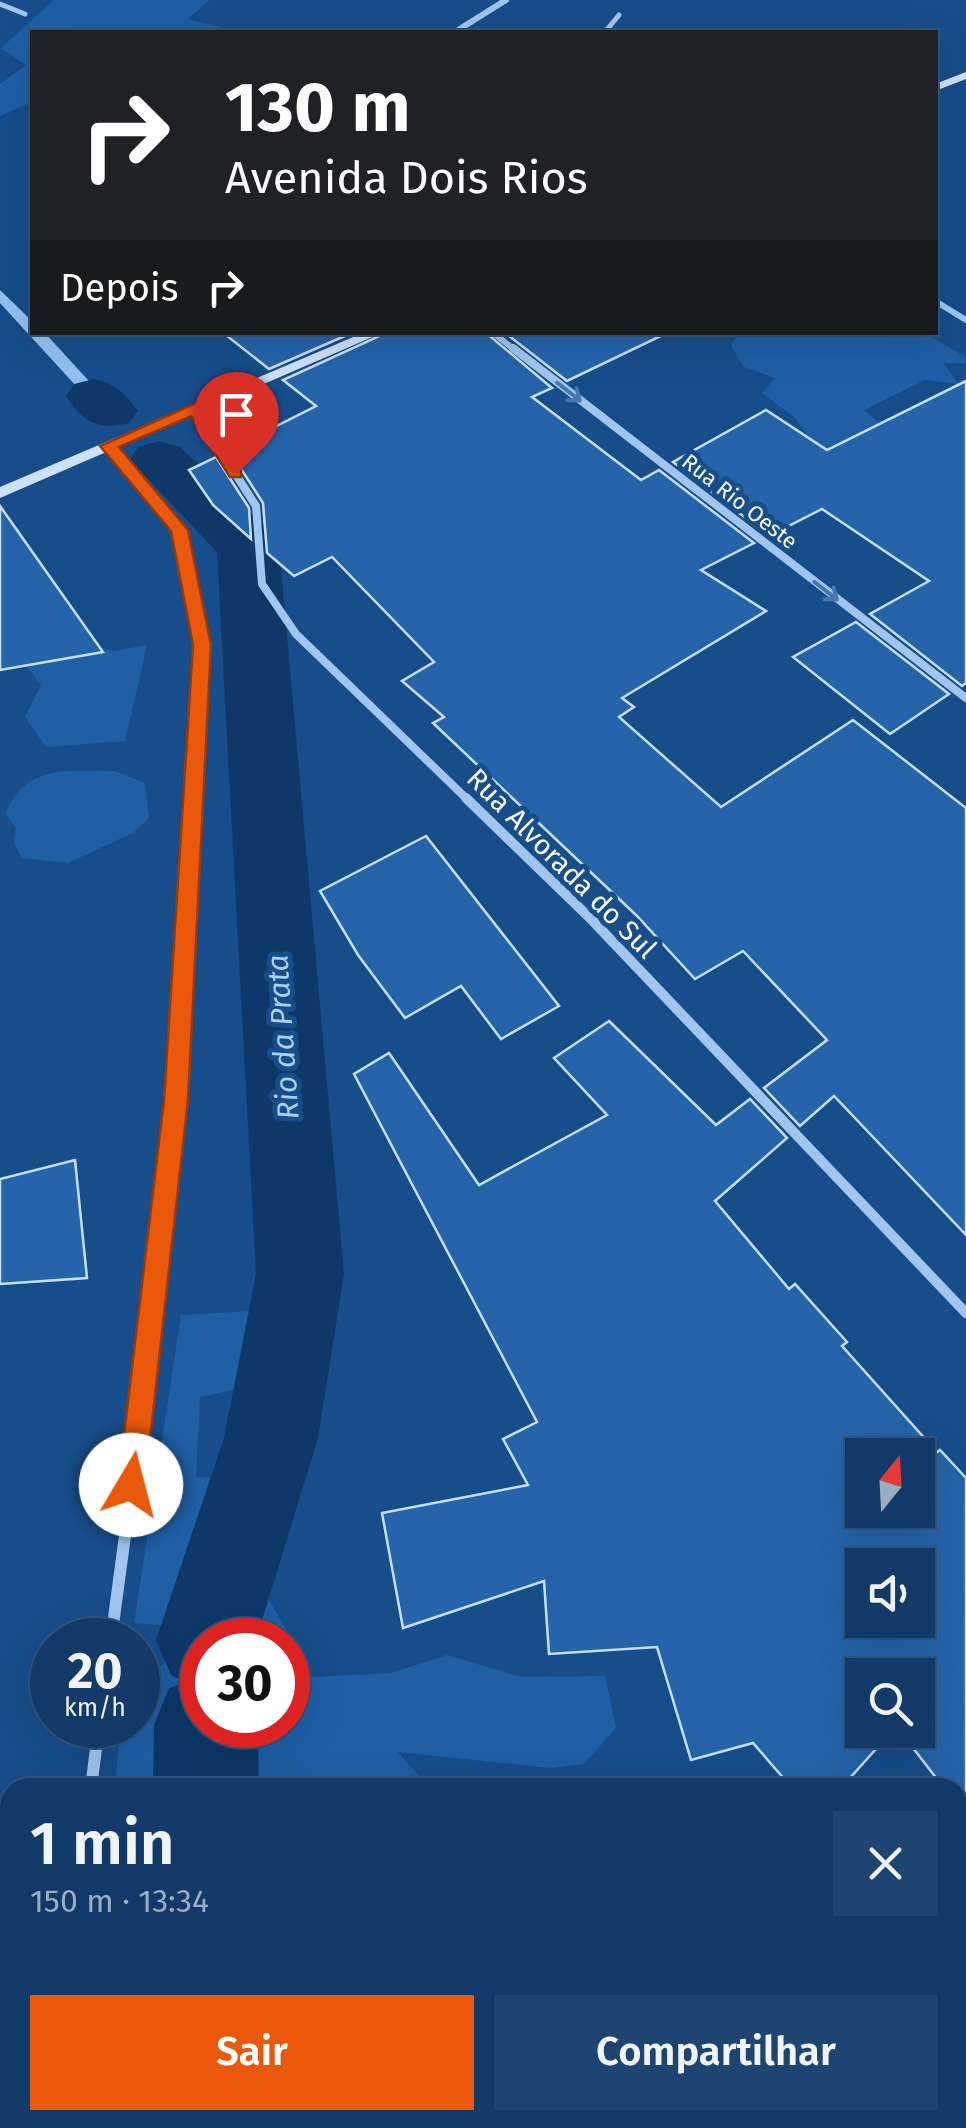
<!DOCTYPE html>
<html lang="pt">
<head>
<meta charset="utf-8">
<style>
  body { margin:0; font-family:"Fira Sans",sans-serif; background:#1e4571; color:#f1f3f6; height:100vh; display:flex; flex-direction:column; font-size:38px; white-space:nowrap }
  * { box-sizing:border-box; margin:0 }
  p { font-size:32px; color:#9cadc0 }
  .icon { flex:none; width:55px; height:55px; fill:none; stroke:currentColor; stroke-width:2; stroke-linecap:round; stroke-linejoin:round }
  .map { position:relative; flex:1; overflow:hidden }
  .panel { position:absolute; left:0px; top:1778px; width:968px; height:352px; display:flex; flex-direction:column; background:#113a68; border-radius:30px 30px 0 0; box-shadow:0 10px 40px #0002,0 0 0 2px #30547c }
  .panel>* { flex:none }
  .hud { position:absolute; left:30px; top:30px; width:908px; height:305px; border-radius:0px; box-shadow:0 10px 40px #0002,0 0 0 2px #30547c; background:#202124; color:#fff; overflow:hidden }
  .needle { width:65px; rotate:18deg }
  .controls { position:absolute; left:845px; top:1438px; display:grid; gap:20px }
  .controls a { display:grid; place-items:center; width:90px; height:90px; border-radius:0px; background:#113a68; box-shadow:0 10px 40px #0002,0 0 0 2px #30547c; font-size:50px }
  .speed { position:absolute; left:30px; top:1618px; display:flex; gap:20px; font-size:50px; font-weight:700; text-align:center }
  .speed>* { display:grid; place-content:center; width:130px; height:130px; border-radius:50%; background:#113a68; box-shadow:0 10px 40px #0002,0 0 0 2px #30547c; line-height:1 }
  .speed small { font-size:25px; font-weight:400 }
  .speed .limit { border:15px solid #d22; background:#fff; color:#111 }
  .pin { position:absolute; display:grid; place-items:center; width:85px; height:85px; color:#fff; margin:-102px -42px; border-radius:50% 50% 50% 0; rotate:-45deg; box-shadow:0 0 10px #0007 }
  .pin .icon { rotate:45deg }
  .me { position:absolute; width:110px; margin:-55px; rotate:8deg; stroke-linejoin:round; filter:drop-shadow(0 0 8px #0008) }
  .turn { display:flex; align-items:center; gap:35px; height:210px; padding:0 30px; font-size:45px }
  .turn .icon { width:130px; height:130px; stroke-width:2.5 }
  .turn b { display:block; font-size:70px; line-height:85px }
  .then { display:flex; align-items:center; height:95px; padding:0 30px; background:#0003; gap:20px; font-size:38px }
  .round { display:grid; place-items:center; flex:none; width:105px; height:105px; border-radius:0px; background:#1e4571 }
  .overview { display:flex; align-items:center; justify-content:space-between; height:170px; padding:0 30px }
  h1 { font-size:60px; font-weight:600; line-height:75px }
  .cta { display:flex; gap:20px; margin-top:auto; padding:20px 30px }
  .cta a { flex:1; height:115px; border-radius:0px; background:#ea580c; color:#fff; font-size:40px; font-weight:600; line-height:115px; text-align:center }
  .cta a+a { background:#1e4571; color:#f1f3f6 }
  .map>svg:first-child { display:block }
</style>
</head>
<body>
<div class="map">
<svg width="966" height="2128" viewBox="0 0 966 2128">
  <rect width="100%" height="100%" fill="#174d8b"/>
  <g fill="#1f5fa5" fill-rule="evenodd">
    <path d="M54,0H209L188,19L239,32H32V102L0,116V84L26,65L1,48Z"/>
    <path d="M738,333H925L966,357V363H943L959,384L925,380L864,410L912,451L908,501L813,443L796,419L762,393L775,378L744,367L731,346Z"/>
    <path d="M72,642L114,651L147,645L125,741L46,747L25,717L41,685L27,667L47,646Z"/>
    <path d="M115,771L145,783L149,818L133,833L68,863L22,858L13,842L16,827L5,814C26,763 68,771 115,771Z"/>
    <path d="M267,1310L261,1384L200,1397L196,1477L282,1481L260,1584L313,1677L391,1673L447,1655L521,1677L605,1676L616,1728L584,1764L550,1768L398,1752L428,1787H115L121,1725H138V1685L164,1664L171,1626L134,1623L181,1315ZM288,1640V1725H202V1640Z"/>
    <path d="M81,2120H539L537,2128H80Z"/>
  </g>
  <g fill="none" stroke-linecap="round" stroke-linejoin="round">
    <path fill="#92c1f1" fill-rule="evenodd" d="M0,290L32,321V332H44L100,393V399H88L0,303Z"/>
    <g fill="#0e3868" fill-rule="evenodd">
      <path d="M94,379C115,384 125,393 138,411L129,423C98,431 83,422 66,396L74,384Z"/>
      <path d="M159,441L180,447L270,531L279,546L344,1274L318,1438L256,1640H202V1725H258L259,1788H153L154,1725L169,1688L186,1682L171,1675L156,1640L224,1438L256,1274L217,552L130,460L138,447Z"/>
      <path d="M138,2120H256L255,2128H137Z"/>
    </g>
  </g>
  <g fill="#2564aa" stroke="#c6dffb" stroke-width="2.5" fill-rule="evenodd">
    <path d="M222,332H354L269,369Z"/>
    <path d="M388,332H485L552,388L532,397L641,480L659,470L754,543L701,570L766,611L622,698L634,707L619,717L721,807L853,720L966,808V1235L834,1096L800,1126L764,1088L827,1040L743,951L695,979L636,915L433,723L444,717L402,681L434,662L332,557L294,576L267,553L263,503L229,450L316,406L283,380Z"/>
    <path d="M504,332H669L567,381Z"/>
    <path d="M966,381V683L962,686L870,614L929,581L822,509L769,536L673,462L766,410L827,450Z"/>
    <path d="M216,457L249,508L251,539L213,505L189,470Z"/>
    <path d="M0,506L103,652L0,670Z"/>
    <path d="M856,622L949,694L890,734L793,657Z"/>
    <path d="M426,836L559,1006L501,1039L461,986L405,1018L358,955L320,891Z"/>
    <path d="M609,1021L716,1125L750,1099L787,1138L715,1201L789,1289L795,1284L847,1342L842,1346L937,1452L940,1450L966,1478V1815L958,1804V1788H944L899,1730H918V1675H862V1730H893L841,1788H792L753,1743L691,1760L657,1647L549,1654L544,1581L403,1628L382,1513L528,1485L503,1439L537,1422L354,1074L389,1053L479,1185L607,1115L554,1058ZM862,1455H918V1510H862ZM862,1565H918V1620H862Z"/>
    <path d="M75,1160L87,1278L0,1284V1179Z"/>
  </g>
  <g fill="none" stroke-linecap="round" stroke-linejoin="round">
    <g stroke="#a0c6ef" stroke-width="5">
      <path d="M0,4L25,14"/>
      <path d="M605,32L619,15"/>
    </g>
    <g stroke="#a0c6ef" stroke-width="6">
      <path d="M455,32L506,0"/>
      <path d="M935,301L966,320"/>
      <path d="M492,332L516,351"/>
    </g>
    <g stroke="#a0c6ef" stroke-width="8">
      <path d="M513,348L966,698"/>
      <path d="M194,409L256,506L262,584L296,634L469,801"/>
      <path d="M109,446L180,530L202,645L193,801"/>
    </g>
    <g stroke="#a0c6ef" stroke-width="10">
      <path d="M466,798L591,919L966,1313"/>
      <path d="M145,1381L176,1100L193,798"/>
    </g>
    <g stroke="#a0c6ef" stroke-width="12">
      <path d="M111,1640L146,1379"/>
      <path d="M91,1788L99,1725"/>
      <path d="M50,2128L51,2120"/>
    </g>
    <g fill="#cde2fa" fill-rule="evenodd">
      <path d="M966,72V79L935,91V84Z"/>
      <path d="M365,332H384L0,498V487Z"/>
    </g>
  </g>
  <defs><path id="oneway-shaft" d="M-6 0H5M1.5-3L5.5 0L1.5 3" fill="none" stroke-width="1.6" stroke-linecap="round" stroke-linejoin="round" transform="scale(2.5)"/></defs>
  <g stroke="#4777ae">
    <use href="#oneway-shaft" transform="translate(569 392) rotate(38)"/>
    <use href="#oneway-shaft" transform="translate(826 591) rotate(38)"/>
  </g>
  <path fill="#ea580c" stroke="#983908" stroke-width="2.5" d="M194,404L200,405L241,470V477H230L191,416L119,447L188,530L211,645L188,1100L145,1485L141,1495L131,1499L122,1495L118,1485L164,1100L193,645L171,531L100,446Z"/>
  <g text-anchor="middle" stroke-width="10" stroke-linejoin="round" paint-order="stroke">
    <g font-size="22" fill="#fff" stroke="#174d8b">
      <text transform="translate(740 501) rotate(38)" y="8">Rua Rio Oeste</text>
    </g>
    <g font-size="28" fill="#fff" stroke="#174d8b">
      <text transform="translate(562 863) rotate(45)" y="10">Rua Alvorada do Sul</text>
    </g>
    <g font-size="30" font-style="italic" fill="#acd0f6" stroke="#174d8b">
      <text transform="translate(283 1037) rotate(-94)" y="10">Rio da Prata</text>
    </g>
  </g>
</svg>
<div class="controls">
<a><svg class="needle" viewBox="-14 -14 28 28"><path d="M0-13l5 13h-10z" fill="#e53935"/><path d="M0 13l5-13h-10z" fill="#9cadc0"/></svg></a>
<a><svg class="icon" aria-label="sound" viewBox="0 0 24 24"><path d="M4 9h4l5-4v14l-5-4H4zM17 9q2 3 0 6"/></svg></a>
<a><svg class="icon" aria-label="search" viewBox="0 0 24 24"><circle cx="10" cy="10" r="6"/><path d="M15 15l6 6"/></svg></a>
</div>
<div class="speed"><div>20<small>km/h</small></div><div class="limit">30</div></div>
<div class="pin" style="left:236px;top:474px;background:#d93025"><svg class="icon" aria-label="arrive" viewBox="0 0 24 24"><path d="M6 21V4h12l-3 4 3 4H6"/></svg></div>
<svg class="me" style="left:131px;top:1485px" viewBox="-20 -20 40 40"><circle r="19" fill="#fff"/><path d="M0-13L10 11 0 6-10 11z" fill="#ea580c"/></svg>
<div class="hud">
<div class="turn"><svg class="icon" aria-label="right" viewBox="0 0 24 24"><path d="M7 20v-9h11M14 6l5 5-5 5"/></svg><div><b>130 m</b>Avenida Dois Rios</div></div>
<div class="then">Depois<svg class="icon" aria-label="right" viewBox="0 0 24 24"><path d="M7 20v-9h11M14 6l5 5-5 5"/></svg></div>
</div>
<section class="panel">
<div class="overview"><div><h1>1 min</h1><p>150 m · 13:34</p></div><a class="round"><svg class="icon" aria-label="close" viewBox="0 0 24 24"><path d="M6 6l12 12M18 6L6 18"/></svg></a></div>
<div class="cta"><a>Sair</a><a>Compartilhar</a></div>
</section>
</div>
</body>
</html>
